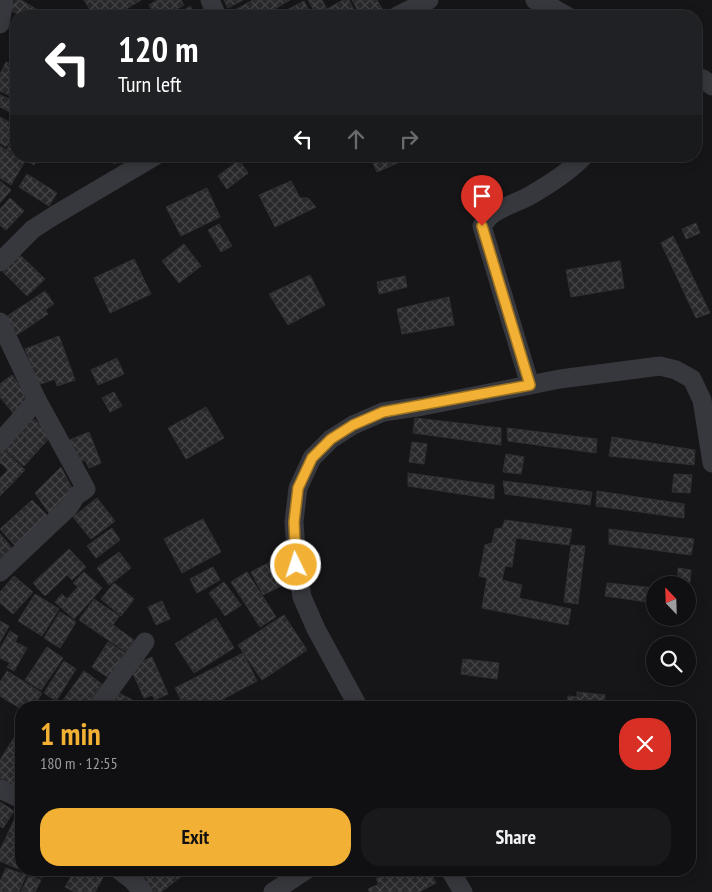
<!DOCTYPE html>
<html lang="en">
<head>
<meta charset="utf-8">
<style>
  body { margin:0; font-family:"PT Sans Narrow",sans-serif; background:#19191b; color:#f1f3f6; height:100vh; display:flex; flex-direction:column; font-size:19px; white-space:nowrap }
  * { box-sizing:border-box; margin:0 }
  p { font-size:16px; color:#9c9d9f }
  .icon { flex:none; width:28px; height:28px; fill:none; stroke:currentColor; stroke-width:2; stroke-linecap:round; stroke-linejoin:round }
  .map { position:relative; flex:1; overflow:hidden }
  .drawer { position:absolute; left:15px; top:701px; width:681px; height:175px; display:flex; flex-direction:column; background:#101012; border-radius:20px; box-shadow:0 2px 12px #0003,0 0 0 1px #303032 }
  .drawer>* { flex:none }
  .hud { position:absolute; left:10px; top:10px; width:692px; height:152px; border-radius:20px; box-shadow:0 2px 12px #0003,0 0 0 1px #303032; background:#202124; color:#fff; overflow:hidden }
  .needle { width:32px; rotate:337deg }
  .controls { position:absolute; left:646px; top:576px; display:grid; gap:10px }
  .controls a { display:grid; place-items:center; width:50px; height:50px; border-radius:50%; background:#101012; box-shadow:0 2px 12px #0003,0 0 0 1px #303032; font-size:25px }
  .pin { position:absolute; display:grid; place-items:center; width:42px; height:42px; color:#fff; margin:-51px -21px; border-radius:50% 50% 50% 0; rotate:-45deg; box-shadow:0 0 5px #0007 }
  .pin .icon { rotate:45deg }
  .me { position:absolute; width:55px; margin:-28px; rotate:356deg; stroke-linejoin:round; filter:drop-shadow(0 0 4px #0008) }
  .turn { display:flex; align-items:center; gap:18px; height:105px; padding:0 25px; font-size:22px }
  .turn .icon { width:65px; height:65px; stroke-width:2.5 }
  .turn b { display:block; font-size:35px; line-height:42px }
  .lanes { display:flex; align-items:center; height:48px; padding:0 25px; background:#0003; justify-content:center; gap:25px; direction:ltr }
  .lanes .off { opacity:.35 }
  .round { display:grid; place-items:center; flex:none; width:52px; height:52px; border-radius:20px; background:#19191b }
  .summary { display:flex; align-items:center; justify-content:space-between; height:85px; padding:0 25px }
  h1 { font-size:30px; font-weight:800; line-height:38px; color:#f2b134 }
  .primary-button { display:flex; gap:10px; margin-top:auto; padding:10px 25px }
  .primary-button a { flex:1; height:58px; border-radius:20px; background:#f2b134; color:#111; font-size:20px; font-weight:800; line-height:58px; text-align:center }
  .primary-button a+a { background:#19191b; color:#f1f3f6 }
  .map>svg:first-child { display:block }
</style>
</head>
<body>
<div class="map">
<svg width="712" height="892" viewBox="0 0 712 892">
  <defs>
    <pattern id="building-cross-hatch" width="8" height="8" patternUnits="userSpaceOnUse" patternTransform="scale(1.25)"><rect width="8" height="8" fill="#29292c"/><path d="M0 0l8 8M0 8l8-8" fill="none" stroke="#454548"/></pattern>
  </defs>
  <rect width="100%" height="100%" fill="#161618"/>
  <g fill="url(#building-cross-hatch)" stroke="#303034">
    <path d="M16,0H21L48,16H21L10,10Z"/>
    <path d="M84,0H141L115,16H94Z"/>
    <path d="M157,0H181L184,5L165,16H156L149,5Z"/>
    <path d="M224,0H243L228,8Z"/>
    <path d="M253,0H290L262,16H236L233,11Z"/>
    <path d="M308,0H322L327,9L343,0H349L357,16H317Z"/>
    <path d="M352,0H377L384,12L376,16H361Z"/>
    <path d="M304,1L312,16H275Z"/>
    <path d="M190,6L196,16H176Z"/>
    <path d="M6,62L16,67V115L0,107V95L12,100L13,97L0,91V74Z"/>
    <path d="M0,117L16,126V130L6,147L0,143Z"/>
    <path d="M16,133V154L7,149Z"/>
    <path d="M0,146L25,161L11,185L0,178Z"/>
    <path d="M19,156H39L34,165Z"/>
    <path d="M100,156H119L115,164Z"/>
    <path d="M370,156H400V162L377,172Z"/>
    <path d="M239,160L248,173L227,189L218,176Z"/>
    <path d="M27,174L57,193L49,206L19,187Z"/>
    <path d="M0,181L11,190L0,203Z"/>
    <path d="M291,181L300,198H308L316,207L275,227L259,195Z"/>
    <path d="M207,188L220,217L181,236L166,207Z"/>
    <path d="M10,198L24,211L6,230L0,225V209Z"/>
    <path d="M696,223L700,233L686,239L682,229Z"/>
    <path d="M219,224L232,246L221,252L208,230Z"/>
    <path d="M673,236L710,313L696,318L661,243Z"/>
    <path d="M184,244L201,266L179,283L162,261Z"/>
    <path d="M20,255L45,279L27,296L3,272Z"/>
    <path d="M134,259L151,294L110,313L94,278Z"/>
    <path d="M620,261L624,288L571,297L566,270Z"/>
    <path d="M310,275L325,305L288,325L269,294Z"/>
    <path d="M405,276L407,287L379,294L377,282Z"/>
    <path d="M45,291L54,304L45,310L48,314L15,336L3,319Z"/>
    <path d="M449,297L454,325L402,334L397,309Z"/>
    <path d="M59,336L75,380L57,386L55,379L38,385L25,349Z"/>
    <path d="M117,358L124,374L98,385L91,370Z"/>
    <path d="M12,375L30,399L13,413L0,397V384Z"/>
    <path d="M114,392L122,406L110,412L102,398Z"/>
    <path d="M206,407L224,438L186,459L168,428Z"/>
    <path d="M30,416L52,435L24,466L2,447Z"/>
    <path d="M415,418L501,428V445L413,433Z"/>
    <path d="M507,428L597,439L596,453L508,441Z"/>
    <path d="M89,432L101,463L89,468L85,460L75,463L67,441Z"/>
    <path d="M612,437L695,450L694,465L609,456Z"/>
    <path d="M412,442L427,444L424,464L409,462Z"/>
    <path d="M2,448L25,470L0,496V478L8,470L1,463L0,464V450Z"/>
    <path d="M506,454L524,457L521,474L503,472Z"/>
    <path d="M61,467L74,492L51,516L35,493Z"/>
    <path d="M408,473L494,485V499L408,486Z"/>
    <path d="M674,474L692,475L690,493L672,492Z"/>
    <path d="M503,481L592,492L590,505L505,494Z"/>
    <path d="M597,491L684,504V518L596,506Z"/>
    <path d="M97,498L115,521L91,539L73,517Z"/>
    <path d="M32,500L49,517L16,547L0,529Z"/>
    <path d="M203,519L221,552L182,573L164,539Z"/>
    <path d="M505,520L572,529L569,545L516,538L512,567L505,566L502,580L522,585L519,598L571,609L568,625L482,608L487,578L479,576L485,545L492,543L495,529L502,528Z"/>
    <path d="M112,528L120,540L96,558L87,546Z"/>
    <path d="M609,529L694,539L691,555L609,544Z"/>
    <path d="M0,534L12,548L0,558Z"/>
    <path d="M571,545L585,546L578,604L564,602Z"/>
    <path d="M69,549L86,567L72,580L67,575L45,596L33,583Z"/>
    <path d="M119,552L131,568L109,585L97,568Z"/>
    <path d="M272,561L283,585L263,595L251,572Z"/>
    <path d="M213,567L220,580L197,593L190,579Z"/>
    <path d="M678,568L691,570L690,582L678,581Z"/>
    <path d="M84,572L102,588L74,619L55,602L62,594L67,599L78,587L73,583Z"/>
    <path d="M247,572L276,617L260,627L231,582Z"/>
    <path d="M14,576L33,592L13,614L0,603V592Z"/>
    <path d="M224,582L241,605L225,616L209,593Z"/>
    <path d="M114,583L134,599L121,616L101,599Z"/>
    <path d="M607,583L655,588V603L605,596Z"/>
    <path d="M35,594L59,609L42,636L18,621Z"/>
    <path d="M94,599L119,616L113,625L134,640L126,652L79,620Z"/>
    <path d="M162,601L170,619L156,625L148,607Z"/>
    <path d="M60,612L76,622L60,648L44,638Z"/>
    <path d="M284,615L307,650L262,680L238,645Z"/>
    <path d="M216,618L234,648L194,673L175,644Z"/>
    <path d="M0,621L9,626L0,642Z"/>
    <path d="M10,631L18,636L15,642L27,648L14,671L7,667L10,663L0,658V649Z"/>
    <path d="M676,637L677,645H662L661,639Z"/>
    <path d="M108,642L125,653L109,678L92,667Z"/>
    <path d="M47,647L63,658L41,690L25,680Z"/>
    <path d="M243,653L257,681L206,708H185L175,688Z"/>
    <path d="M152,657L168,694L155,700L152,695L144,698L130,667Z"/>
    <path d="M463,659L499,663L497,679L461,674Z"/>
    <path d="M64,661L76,669L56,701L44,693Z"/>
    <path d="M7,671L42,693L33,708H21V709L0,696V682Z"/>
    <path d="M84,671L102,684L85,708H68L61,703Z"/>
    <path d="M117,692L144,706L141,708H108Z"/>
    <path d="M577,692L605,695L604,708L567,707L568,696L577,697Z"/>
    <path d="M18,731L21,733V780L16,788L0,778V760Z"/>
    <path d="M0,802L14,811L3,828L0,826Z"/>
    <path d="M16,816L21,818V861L18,869L0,861V850Z"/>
    <path d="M6,868L26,875L19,892H0V879L1,880Z"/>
    <path d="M26,870H46L42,878Z"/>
    <path d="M75,870H107L95,892H74L65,887Z"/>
    <path d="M137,870H178L182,876L161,892H153Z"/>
    <path d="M393,870H429L436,883L419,892H370L368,889L379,884L376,879Z"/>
    <path d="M29,875L41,880L35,892H21Z"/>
  </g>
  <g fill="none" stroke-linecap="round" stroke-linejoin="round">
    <g stroke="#37383d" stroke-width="19">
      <path d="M210,0L217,16"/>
      <path d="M535,0L546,4L567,16"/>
      <path d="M397,16L429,0"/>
      <path d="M0,24L4,0"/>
      <path d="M696,76L703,79L712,86"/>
      <path d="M0,262L33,229L55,215L155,156"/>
      <path d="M0,322L37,400L86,489L76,496L69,507L0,572"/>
      <path d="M530,385L482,226C484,223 487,220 489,217C498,208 519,202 531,195C550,184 569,172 584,156"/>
      <path d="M0,442L37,400"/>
      <path d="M97,708L145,642"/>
      <path d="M359,708L316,629L302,597L297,565L294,522L298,488L312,458L331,439L353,425L383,412L423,406L560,379L660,366L676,370L692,379L702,400L712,463"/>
      <path d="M0,789L21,799"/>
      <path d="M119,870L132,880L143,892"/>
      <path d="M450,870L463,892"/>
      <path d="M273,892L306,870"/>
    </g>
  </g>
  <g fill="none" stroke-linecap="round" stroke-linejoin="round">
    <defs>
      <path id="route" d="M296,565L294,522L298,488L312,458L331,439L353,425L383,412L530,385L482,226"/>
    </defs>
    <use href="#route" stroke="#9d7322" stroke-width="12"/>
    <use href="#route" stroke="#f2b134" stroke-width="9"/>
  </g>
</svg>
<div class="controls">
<a><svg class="needle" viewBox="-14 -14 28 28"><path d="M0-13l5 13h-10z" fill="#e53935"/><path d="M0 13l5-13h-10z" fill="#9c9d9f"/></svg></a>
<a><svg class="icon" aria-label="search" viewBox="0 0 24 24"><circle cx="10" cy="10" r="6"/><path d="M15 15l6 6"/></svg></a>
</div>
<div class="pin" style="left:482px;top:226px;background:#d93025"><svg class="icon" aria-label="arrive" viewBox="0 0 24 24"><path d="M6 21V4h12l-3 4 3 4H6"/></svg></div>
<svg class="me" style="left:296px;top:565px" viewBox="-20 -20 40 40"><circle r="17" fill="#f2b134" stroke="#fff" stroke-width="3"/><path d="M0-11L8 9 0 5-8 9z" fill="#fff"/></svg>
<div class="hud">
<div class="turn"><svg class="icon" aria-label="left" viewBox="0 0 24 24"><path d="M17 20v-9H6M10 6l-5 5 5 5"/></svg><div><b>120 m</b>Turn left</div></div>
<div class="lanes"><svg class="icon" aria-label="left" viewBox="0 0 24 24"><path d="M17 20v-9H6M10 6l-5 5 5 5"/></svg><svg class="icon off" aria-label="ahead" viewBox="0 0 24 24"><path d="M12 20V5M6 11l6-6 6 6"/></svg><svg class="icon off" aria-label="right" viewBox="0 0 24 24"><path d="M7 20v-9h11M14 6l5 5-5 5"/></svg></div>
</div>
<section class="drawer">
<div class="summary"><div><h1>1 min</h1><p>180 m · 12:55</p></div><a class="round" style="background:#d93025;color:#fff"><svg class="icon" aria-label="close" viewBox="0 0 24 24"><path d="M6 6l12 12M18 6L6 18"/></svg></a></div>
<div class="primary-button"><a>Exit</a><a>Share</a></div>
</section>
</div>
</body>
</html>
